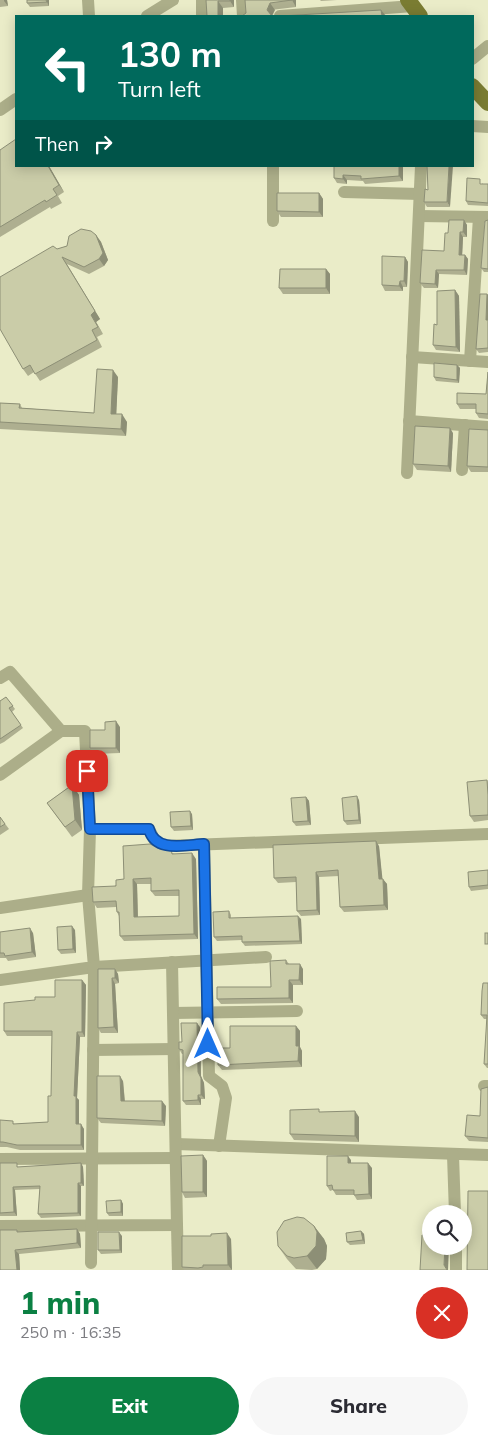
<!DOCTYPE html>
<html lang="en">
<head>
<meta charset="utf-8">
<style>
  body { margin:0; font-family:Mulish,sans-serif; background:#f7f7f7; color:#2b2b33; height:100vh; display:flex; flex-direction:column; font-size:19px; white-space:nowrap }
  * { box-sizing:border-box; margin:0 }
  p { font-size:16px; color:#7c7c81 }
  .icon { flex:none; width:28px; height:28px; fill:none; stroke:currentColor; stroke-width:2; stroke-linecap:round; stroke-linejoin:round }
  .map { position:relative; height:1270px; overflow:hidden }
  .side { display:flex; flex-direction:column; background:#fff; flex:1 }
  .side>* { flex:none }
  .guide { position:absolute; left:15px; top:15px; width:459px; height:152px; border-radius:0px; box-shadow:0 2px 12px #0003; background:#00695c; color:#fff; overflow:hidden }
  .buttons { position:absolute; left:422px; top:1205px; display:grid; gap:10px }
  .buttons a { display:grid; place-items:center; width:50px; height:50px; border-radius:50%; background:#fff; box-shadow:0 2px 12px #0003; font-size:25px }
  .pin { position:absolute; display:grid; place-items:center; width:42px; height:42px; color:#fff; margin:-21px; border-radius:10px; box-shadow:0 2px 8px #0006 }
  .me { position:absolute; width:55px; margin:-28px; rotate:0deg; stroke-linejoin:round; filter:drop-shadow(0 0 4px #0008) }
  .turn { display:flex; align-items:center; gap:18px; height:105px; padding:0 20px; font-size:22px }
  .turn .icon { width:65px; height:65px; stroke-width:2.5 }
  .turn b { display:block; font-size:35px; line-height:42px }
  .then { display:flex; align-items:center; height:48px; padding:0 20px; background:#0003; gap:10px; font-size:19px }
  .round { display:grid; place-items:center; flex:none; width:52px; height:52px; border-radius:26px; background:#f7f7f7 }
  .head { display:flex; align-items:center; justify-content:space-between; height:85px; padding:0 20px }
  h1 { font-size:30px; font-weight:800; line-height:38px; color:#0b8043 }
  .action { display:flex; gap:10px; margin-top:auto; padding:10px 20px }
  .action a { flex:1; height:58px; border-radius:30px; background:#0b8043; color:#fff; font-size:20px; font-weight:800; line-height:58px; text-align:center }
  .action a+a { background:#f7f7f7; color:#2b2b33 }
  .map>svg:first-child { display:block }
</style>
</head>
<body>
<div class="map">
<svg width="488" height="1270" viewBox="0 0 488 1270">
  <rect width="100%" height="100%" fill="#eaecc8"/>
  <g fill="none" stroke-linecap="round" stroke-linejoin="round">
    <g stroke="#acae89" stroke-width="12">
      <path d="M88,0L89,16"/>
      <path d="M202,0V16"/>
      <path d="M242,0L243,16"/>
      <path d="M147,16L173,0"/>
      <path d="M280,16L413,6"/>
      <path d="M472,59L488,46"/>
      <path d="M0,110L16,99"/>
      <path d="M472,126L488,127"/>
      <path d="M344,192L420,194"/>
      <path d="M419,216L488,217"/>
      <path d="M273,221V166"/>
      <path d="M412,357L488,362"/>
      <path d="M470,361L479,217"/>
      <path d="M409,421L488,427"/>
      <path d="M462,470L465,425"/>
      <path d="M407,473L421,166"/>
      <path d="M0,678L10,672L61,731"/>
      <path d="M0,775L61,731H85L90,829L88,895L94,967L0,980"/>
      <path d="M90,829H149L155,841L164,846L488,834"/>
      <path d="M204,844L209,1076L222,1086L226,1098L219,1146"/>
      <path d="M0,908L88,895"/>
      <path d="M173,1013L297,1011"/>
      <path d="M93,1050L174,1049"/>
      <path d="M484,1086H488"/>
      <path d="M176,1144L488,1155"/>
      <path d="M453,1155L455,1214"/>
      <path d="M0,1159L176,1158"/>
      <path d="M177,1225L178,1270"/>
      <path d="M0,1226L177,1225L172,962"/>
      <path d="M456,1246V1270"/>
      <path d="M91,1263L94,967L266,957"/>
    </g>
    <g stroke="#7a7c32" stroke-width="16">
      <path d="M408,0L420,16"/>
      <path d="M472,86L488,103"/>
    </g>
  </g>
  <g fill="#aeaf90" fill-rule="evenodd">
    <path d="M0,0H7L8,6L0,7Z"/>
    <path d="M49,0V6L30,7L27,3Z"/>
    <path d="M206,0H234V7L223,8V16H207Z"/>
    <path d="M245,0H296V7L246,13Z"/>
    <path d="M320,0H337L321,1Z"/>
    <path d="M0,150L49,166L64,192L58,196L62,203L51,209L50,207L0,237Z"/>
    <path d="M334,166H403V181L365,184L363,181L347,180V184L337,183L334,178Z"/>
    <path d="M427,166L450,207H427L424,202L428,190Z"/>
    <path d="M483,183V184H488V206L468,205L466,201Z"/>
    <path d="M319,193L323,199V217H281L277,211Z"/>
    <path d="M464,220L467,225V237H463L462,255H465L468,259L467,275L439,274L438,288H424L420,283L444,251L448,233Z"/>
    <path d="M488,220V272H484L481,268Z"/>
    <path d="M96,235L101,242L108,260L104,266L89,274L67,264L100,319L96,322L103,334L97,337L102,347L40,381L34,372L28,376L23,369L57,249L67,246Z"/>
    <path d="M405,257L408,262L407,287H403V291H385L382,285Z"/>
    <path d="M326,269L330,274V294H283L279,288Z"/>
    <path d="M455,290L459,296L460,352L436,350L433,345L437,325Z"/>
    <path d="M487,294L488,295V352L479,353L476,349Z"/>
    <path d="M457,365L460,368L459,383L436,381L434,377Z"/>
    <path d="M488,372V419L479,418L476,413V409H460L457,404L486,394Z"/>
    <path d="M118,377L116,414L127,422L126,436L0,429V403L20,404L22,408L94,413Z"/>
    <path d="M488,430V472H471L467,466Z"/>
    <path d="M453,433L451,472L417,470L413,464Z"/>
    <path d="M6,697L15,709L12,712L23,728L4,742L0,744V701Z"/>
    <path d="M120,727V753L94,754L90,748L105,730Z"/>
    <path d="M487,780L488,782V820L474,822L470,816Z"/>
    <path d="M72,785L79,795L82,830L72,837L47,803Z"/>
    <path d="M306,797L309,801L311,825L296,826L293,822Z"/>
    <path d="M359,800L361,824L347,825L344,821Z"/>
    <path d="M192,814L193,830L174,831L171,827Z"/>
    <path d="M0,817L9,829L0,835Z"/>
    <path d="M379,846L382,879L387,884L388,910L344,912L340,907L339,876L319,877L320,915L301,916L297,911L296,882L278,883L274,878Z"/>
    <path d="M160,849L175,854L196,859L198,939L124,941L120,936L119,916L117,912L116,907L97,908L93,902L124,879ZM137,884H151V891L155,896H179V916L138,917Z"/>
    <path d="M488,870V889L471,891L469,887Z"/>
    <path d="M229,911L231,915V918L301,919L302,944L245,946L242,942V940L217,941L214,937Z"/>
    <path d="M75,930L76,953L61,954L58,950Z"/>
    <path d="M0,932L33,933L36,957L8,961L6,958H0Z"/>
    <path d="M286,960L289,964L303,969V985H293V1003L221,1004L217,999L271,987Z"/>
    <path d="M115,969L118,974L119,983L115,984L118,1033H101L98,1028Z"/>
    <path d="M82,980L86,985L85,1037H80L77,1098L79,1100V1124L84,1129V1150H20L7,1147H0V1120L15,1124L48,1122L51,1096L52,1036H7L4,1031L35,1000L55,997Z"/>
    <path d="M488,983V1068H487L484,1064L487,1019H484L481,1015Z"/>
    <path d="M296,1026L300,1031V1047L302,1051V1067L222,1070L218,1065L230,1048Z"/>
    <path d="M200,1027L201,1076L204,1083L205,1099H201V1105H186L183,1101V1054H182L179,1049L182,1042Z"/>
    <path d="M123,1081L125,1101L166,1106L165,1126L101,1123L97,1118Z"/>
    <path d="M488,1087V1142L469,1141L465,1136L480,1116Z"/>
    <path d="M320,1112L359,1117V1142L294,1140L290,1134Z"/>
    <path d="M203,1155L207,1161V1197L185,1198L182,1192Z"/>
    <path d="M351,1160V1163L372,1168V1199L357,1200L354,1195H336L333,1190L330,1191L327,1186Z"/>
    <path d="M0,1163L19,1167L81,1163L83,1167L84,1186H81V1216L41,1218L38,1214L40,1189L15,1190L17,1216H0Z"/>
    <path d="M121,1200L123,1204V1216H109L107,1213Z"/>
    <path d="M314,1226L324,1239L327,1246L326,1259L317,1269L312,1270L296,1269L287,1259L278,1246Z"/>
    <path d="M77,1229L80,1234L81,1248L19,1254L20,1270H0L17,1230L19,1232Z"/>
    <path d="M361,1231L364,1234L365,1244L350,1245L347,1242Z"/>
    <path d="M122,1236V1253L101,1254L98,1250Z"/>
    <path d="M211,1236L231,1239L232,1270H184L182,1267Z"/>
  </g>
  <g fill="#8d8f76">
    <path d="M4,0H7L8,6L4,1Z"/>
    <path d="M46,0H49V6Z"/>
    <path d="M230,0H234V7L230,1Z"/>
    <path d="M292,0H296V7Z"/>
    <path d="M218,1L223,8V16H218Z"/>
    <path d="M270,3L275,10L272,16H271L267,10Z"/>
    <path d="M381,10L386,16H382Z"/>
    <path d="M48,166H49L64,192L59,185Z"/>
    <path d="M399,166H403V181L399,176Z"/>
    <path d="M449,166H453L450,207L447,202Z"/>
    <path d="M343,175L347,180V184L343,179Z"/>
    <path d="M319,193L323,199V217L319,212Z"/>
    <path d="M464,220L467,225V237L463,232Z"/>
    <path d="M460,232L463,237L462,259L459,255Z"/>
    <path d="M96,235L101,242L108,260L104,266L99,259Z"/>
    <path d="M465,255L468,259L467,275L464,270Z"/>
    <path d="M62,257L100,319L96,322L103,334L91,315Z"/>
    <path d="M405,257L408,262L407,287L404,281Z"/>
    <path d="M326,269L330,274V294L326,288Z"/>
    <path d="M436,270L439,274L438,288L435,284Z"/>
    <path d="M400,281L403,287V291L399,286Z"/>
    <path d="M455,290L459,296L460,352L456,347Z"/>
    <path d="M487,294L488,295V324L486,320Z"/>
    <path d="M457,365L460,368L459,383L457,380Z"/>
    <path d="M113,370L118,377L116,421L111,414Z"/>
    <path d="M122,414L127,422L126,436L121,429Z"/>
    <path d="M450,428L453,433L451,472L448,466Z"/>
    <path d="M116,721L120,727V753L116,748Z"/>
    <path d="M72,785L79,795L82,830L75,820Z"/>
    <path d="M357,796L359,800L361,824L359,820Z"/>
    <path d="M306,797L309,801L311,825L308,821Z"/>
    <path d="M190,811L192,814L193,830L191,826Z"/>
    <path d="M376,841L379,846L383,884L379,879Z"/>
    <path d="M192,853L196,859L198,939L194,934Z"/>
    <path d="M316,872L319,877L320,915L317,910Z"/>
    <path d="M133,879L137,884L138,923L134,917Z"/>
    <path d="M383,879L387,884L388,910L384,905Z"/>
    <path d="M298,916L301,919L302,944L300,941Z"/>
    <path d="M72,926L75,930L76,953L73,949Z"/>
    <path d="M30,928L33,933L36,957L32,952Z"/>
    <path d="M300,964L303,969V985L299,980Z"/>
    <path d="M115,969L118,974L119,983L115,978Z"/>
    <path d="M112,978L115,984L118,1033L114,1027Z"/>
    <path d="M82,980L86,985L85,1037L82,1032Z"/>
    <path d="M289,980L293,985V1003L289,998Z"/>
    <path d="M197,1023L200,1027L201,1076L204,1083L205,1099L201,1095L198,1072Z"/>
    <path d="M296,1026L300,1031V1047L302,1051V1067L298,1061L296,1046Z"/>
    <path d="M77,1032L80,1037L77,1098L79,1100V1129L76,1124L74,1096Z"/>
    <path d="M120,1076L123,1081L125,1106L121,1101Z"/>
    <path d="M198,1095L201,1099V1105L198,1100Z"/>
    <path d="M162,1101L166,1106L165,1126L162,1121Z"/>
    <path d="M355,1111L359,1117V1142L355,1136Z"/>
    <path d="M81,1124L84,1129V1150L81,1145Z"/>
    <path d="M203,1155L207,1161V1197L203,1192Z"/>
    <path d="M348,1156L351,1160V1168L348,1163Z"/>
    <path d="M81,1163L83,1167L84,1186L81,1183Z"/>
    <path d="M368,1163L372,1168V1199L369,1194Z"/>
    <path d="M78,1183L81,1186V1216L78,1213Z"/>
    <path d="M13,1187L15,1190L17,1216L14,1212Z"/>
    <path d="M121,1200L123,1204V1216L121,1212Z"/>
    <path d="M314,1226L324,1239L327,1246L326,1259L317,1269L307,1256Z"/>
    <path d="M77,1229L80,1234L81,1248L77,1243Z"/>
    <path d="M361,1231L364,1234L365,1244L363,1240Z"/>
    <path d="M119,1232L122,1236V1253L120,1250Z"/>
    <path d="M227,1233L231,1239L232,1270L228,1265Z"/>
    <path d="M445,1246H449L448,1270H447L444,1265Z"/>
    <path d="M15,1250L19,1254L20,1270H17Z"/>
  </g>
  <g fill="#cacca8" stroke="#8d8f76" fill-rule="evenodd">
    <path d="M27,0H46L47,2L27,3Z"/>
    <path d="M206,0H230V1H218V16H207Z"/>
    <path d="M245,0H292L270,3L267,10L272,16H242L246,13Z"/>
    <path d="M381,10L382,16H281Z"/>
    <path d="M16,139V166H48L59,185L53,189L57,195L46,202L45,200L0,227V150Z"/>
    <path d="M334,166H399V176L361,179V176L343,175V179L334,178Z"/>
    <path d="M427,166H449L447,202H424L425,189L428,190Z"/>
    <path d="M467,178L480,179V184H488V203L466,201Z"/>
    <path d="M277,193H319V212L277,211Z"/>
    <path d="M449,220H464L463,232H460L459,255H465L464,270H436L435,284L420,283L422,250L444,251L445,233H448Z"/>
    <path d="M488,220V269L481,268L485,221Z"/>
    <path d="M81,229L91,231L96,235L103,253L99,259L84,267L62,257L95,311L91,315L98,327L92,330L97,340L35,374L30,365L23,369L0,329V277L53,246L57,249L67,246L69,236Z"/>
    <path d="M382,256L405,257L404,281H400L399,286L382,285Z"/>
    <path d="M280,269H326V288H279Z"/>
    <path d="M455,290L456,347L433,345L434,324L437,325V291Z"/>
    <path d="M480,294H487L486,320H488V348L476,349Z"/>
    <path d="M434,363L457,365V380L434,377Z"/>
    <path d="M97,369L113,370L111,414H122L121,429L0,422V403L20,404L19,408L94,413Z"/>
    <path d="M488,372V414L476,413V404H457V393L486,394Z"/>
    <path d="M415,426L450,428L448,466L413,464Z"/>
    <path d="M469,429L488,430V467L467,466Z"/>
    <path d="M6,697L13,706L9,708L21,725L0,739V701Z"/>
    <path d="M116,721V748H90V730H105V722Z"/>
    <path d="M487,780L488,795V815L470,816L467,782Z"/>
    <path d="M72,785L75,820L65,827L47,803Z"/>
    <path d="M357,796L359,820L344,821L342,798Z"/>
    <path d="M306,797L308,821L293,822L291,798Z"/>
    <path d="M190,811L191,826L171,827L170,812Z"/>
    <path d="M0,817L5,824L0,827Z"/>
    <path d="M376,841L379,879H383L384,905L340,907L338,870L316,872L317,910L297,911L296,877L274,878L273,845Z"/>
    <path d="M150,844L160,849L171,848L172,854L192,853L194,934L120,936L119,912H117L116,901L93,902L92,887L116,886V880L124,879L123,846ZM151,878V891L179,890V916L134,917L133,879Z"/>
    <path d="M488,870V885L469,887L468,872Z"/>
    <path d="M229,911V918L298,916L300,941L242,942V936L214,937L213,912Z"/>
    <path d="M72,926L73,949L58,950L57,927Z"/>
    <path d="M30,928L32,952L5,956L4,953H0V932Z"/>
    <rect x="485" y="933" width="3" height="11"/>
    <path d="M286,960V964H300L299,980H289V998L217,999V987H271L270,961Z"/>
    <path d="M98,969H115V978H112L114,1027L98,1028Z"/>
    <path d="M55,980H82V1032H77L74,1096H76V1124H81V1145H17L3,1142H0V1120L13,1121V1124L48,1122V1096H51L52,1031H4V1003L35,1000V997H55Z"/>
    <path d="M483,983H488V1064H484L487,1015H481L482,991Z"/>
    <path d="M181,1023H197L198,1072L201,1078V1095H198V1100L183,1101V1050L179,1049V1042H182Z"/>
    <path d="M230,1026H296V1046H299L298,1061L218,1065V1048H230Z"/>
    <path d="M97,1076H120L121,1101H162V1121L97,1118Z"/>
    <path d="M488,1087V1138L465,1136L467,1115L480,1116L481,1089Z"/>
    <path d="M319,1109V1112L355,1111V1136L290,1134V1110Z"/>
    <path d="M203,1155V1192H182L181,1156Z"/>
    <path d="M327,1156H348V1163H368L369,1194L354,1195V1190H333L332,1185L327,1186Z"/>
    <path d="M0,1163H17V1167L81,1163V1183H78V1213L38,1214L40,1186L13,1187L14,1212L0,1213Z"/>
    <path d="M468,1191H488V1270H467Z"/>
    <path d="M121,1200V1212L107,1213L106,1201Z"/>
    <path d="M297,1217L304,1218L314,1226L317,1232L316,1246L307,1256L294,1258L287,1256L278,1246L277,1232L284,1221Z"/>
    <path d="M77,1229V1243L15,1250L17,1270H0V1230H17V1232Z"/>
    <path d="M361,1231L363,1240L347,1242L346,1233Z"/>
    <path d="M98,1232H119L120,1250H98Z"/>
    <path d="M227,1233L228,1265H203V1267L198,1268L182,1267V1236H211V1234Z"/>
    <path d="M422,1235L431,1236V1246H445L444,1265L447,1270H420Z"/>
  </g>
  <g fill="none" stroke-linecap="round" stroke-linejoin="round">
    <defs>
      <path id="route" d="M87,771L90,829H149C155,853 185,845 204,844L208,1044"/>
    </defs>
    <use href="#route" stroke="#114b97" stroke-width="12"/>
    <use href="#route" stroke="#1a73e8" stroke-width="9"/>
  </g>
</svg>
<div class="buttons">
<a><svg class="icon" aria-label="search" viewBox="0 0 24 24"><circle cx="10" cy="10" r="6"/><path d="M15 15l6 6"/></svg></a>
</div>
<div class="pin" style="left:87px;top:771px;background:#d93025"><svg class="icon" aria-label="arrive" viewBox="0 0 24 24"><path d="M6 21V4h12l-3 4 3 4H6"/></svg></div>
<svg class="me" style="left:208px;top:1044px" viewBox="-20 -20 40 40"><path d="M0-17L14 15 0 8-14 15z" fill="#1a73e8" stroke="#fff" stroke-width="4"/></svg>
<div class="guide">
<div class="turn"><svg class="icon" aria-label="left" viewBox="0 0 24 24"><path d="M17 20v-9H6M10 6l-5 5 5 5"/></svg><div><b>130 m</b>Turn left</div></div>
<div class="then">Then<svg class="icon" aria-label="right" viewBox="0 0 24 24"><path d="M7 20v-9h11M14 6l5 5-5 5"/></svg></div>
</div>
</div>
<section class="side">
<div class="head"><div><h1>1 min</h1><p>250 m · 16:35</p></div><a class="round" style="background:#d93025;color:#fff"><svg class="icon" aria-label="close" viewBox="0 0 24 24"><path d="M6 6l12 12M18 6L6 18"/></svg></a></div>
<div class="action"><a>Exit</a><a>Share</a></div>
</section>
</body>
</html>
